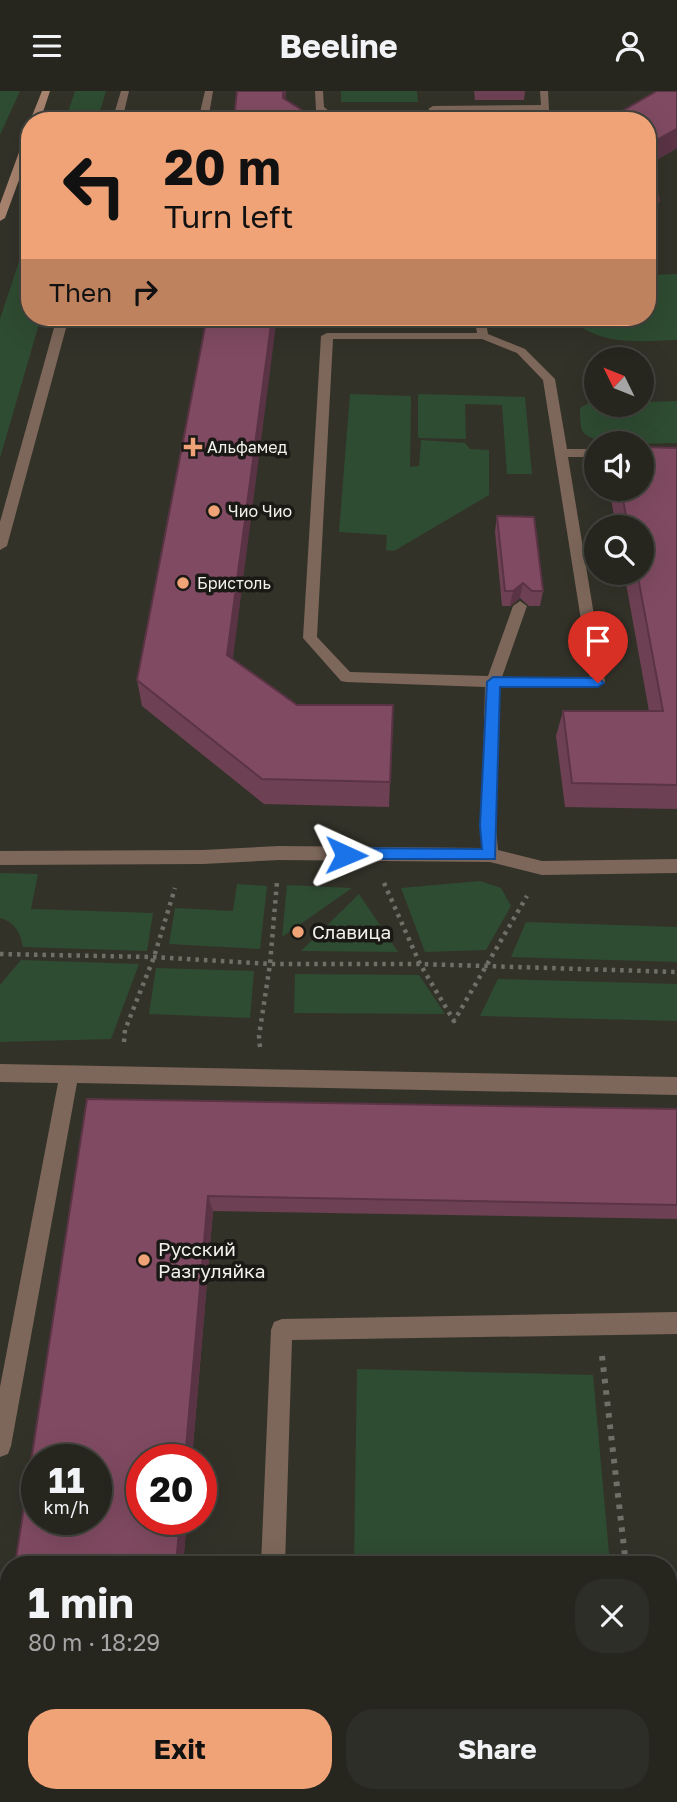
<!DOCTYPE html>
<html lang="en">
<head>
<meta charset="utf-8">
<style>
  body { margin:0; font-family:"Golos Text",sans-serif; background:#2e2e28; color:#f1f3f6; height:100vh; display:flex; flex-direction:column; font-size:26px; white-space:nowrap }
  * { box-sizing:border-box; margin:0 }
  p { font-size:23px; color:#a4a5a4 }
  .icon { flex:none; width:38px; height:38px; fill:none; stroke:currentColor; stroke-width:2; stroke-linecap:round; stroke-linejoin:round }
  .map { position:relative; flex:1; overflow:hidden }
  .side { position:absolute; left:0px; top:1465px; width:677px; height:247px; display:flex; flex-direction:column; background:#26261f; border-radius:28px 28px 0 0; box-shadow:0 7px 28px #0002,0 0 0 2px #42433d }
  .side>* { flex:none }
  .guide { position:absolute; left:21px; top:21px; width:635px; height:214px; border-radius:28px; box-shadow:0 7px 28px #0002,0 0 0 2px #42433d; background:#efa377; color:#111; overflow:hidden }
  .needle { width:46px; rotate:313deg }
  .fabs { position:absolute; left:584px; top:256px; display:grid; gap:14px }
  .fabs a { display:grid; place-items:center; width:70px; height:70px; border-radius:50%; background:#26261f; box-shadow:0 7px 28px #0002,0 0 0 2px #42433d; font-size:35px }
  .speed { position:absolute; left:21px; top:1353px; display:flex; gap:14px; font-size:35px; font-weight:700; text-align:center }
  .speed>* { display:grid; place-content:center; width:91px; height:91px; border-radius:50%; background:#26261f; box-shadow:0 7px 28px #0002,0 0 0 2px #42433d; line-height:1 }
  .speed small { font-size:18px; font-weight:400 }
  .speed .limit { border:10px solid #d22; background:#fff; color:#111 }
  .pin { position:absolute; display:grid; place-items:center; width:60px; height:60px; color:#fff; margin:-72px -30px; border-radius:50% 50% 50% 0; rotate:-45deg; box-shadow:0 0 7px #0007 }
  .pin .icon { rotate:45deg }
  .me { position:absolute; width:77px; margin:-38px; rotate:91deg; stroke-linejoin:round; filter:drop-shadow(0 0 5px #0008) }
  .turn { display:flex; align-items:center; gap:24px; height:147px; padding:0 28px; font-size:32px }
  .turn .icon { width:91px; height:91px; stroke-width:2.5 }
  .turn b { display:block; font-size:49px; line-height:60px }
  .then { display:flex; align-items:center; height:66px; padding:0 28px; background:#0003; gap:14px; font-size:26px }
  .round { display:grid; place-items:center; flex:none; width:74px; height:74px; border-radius:28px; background:#2e2e28 }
  .head { display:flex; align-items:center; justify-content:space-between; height:119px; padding:0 28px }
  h1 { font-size:42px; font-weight:700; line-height:52px }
  .action { display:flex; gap:14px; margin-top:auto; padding:14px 28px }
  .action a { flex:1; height:80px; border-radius:28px; background:#efa377; color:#111; font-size:28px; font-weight:700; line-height:80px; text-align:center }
  .action a+a { background:#2e2e28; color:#f1f3f6 }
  header { display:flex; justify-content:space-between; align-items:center; height:91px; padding:0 28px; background:#26261f; font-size:32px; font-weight:700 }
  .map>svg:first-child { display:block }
</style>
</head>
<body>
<header><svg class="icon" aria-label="menu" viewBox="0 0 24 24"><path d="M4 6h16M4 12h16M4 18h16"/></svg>Beeline<svg class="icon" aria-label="person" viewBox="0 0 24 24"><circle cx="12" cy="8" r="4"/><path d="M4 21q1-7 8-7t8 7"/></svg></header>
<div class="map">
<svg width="677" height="1711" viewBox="0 0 677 1711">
  <rect width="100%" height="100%" fill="#333229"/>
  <g fill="#2e4c32">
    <path d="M0,0H20L0,44Z"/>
    <path d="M75,0H106L97,30H65Z"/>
    <path d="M341,0H417L418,11H341Z"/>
    <path d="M30,138V226H41L0,367V228Z"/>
    <path d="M677,183V249C642,250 596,256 571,226H648V184Z"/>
    <path d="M350,303L411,305L410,376L419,375L421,349L465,352L470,358L489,359V404L394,460L386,459L387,444L339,441Z"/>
    <path d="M418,303L525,306L532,383H507L502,314L465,313L466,348L418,347Z"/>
    <path d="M593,309H597V313L677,310V352C659,352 589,357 582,339C580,333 580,323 580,317Z"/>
    <path d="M0,782L38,783L31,818L153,822L147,860L23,856C20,841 15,831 0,827Z"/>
    <path d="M480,790L501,797L511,815L486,859L425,861L401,797Z"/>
    <path d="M237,793L267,795L260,858L169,853L175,817L233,820Z"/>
    <path d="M287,794L352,797L282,846Z"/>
    <path d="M359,803L398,861L301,860Z"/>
    <path d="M526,831L677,836V871L511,866Z"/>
    <path d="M21,869L139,873L111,948L0,951V894Z"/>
    <path d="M156,877L254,880L250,927L149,923Z"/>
    <path d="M295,883L419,884L445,923L294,922Z"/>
    <path d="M498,888L677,893V930L480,925Z"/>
    <path d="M357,1278L593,1284L610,1473H354Z"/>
    <path d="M363,1703H633V1711H364Z"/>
  </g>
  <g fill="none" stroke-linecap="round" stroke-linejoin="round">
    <g stroke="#706f67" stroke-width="4.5" stroke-dasharray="3.5 5" stroke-linecap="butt">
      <path d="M384,792L420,873L454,930L527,805"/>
      <path d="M0,863L154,866L270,873H420L677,881"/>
      <path d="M124,951L125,939L154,866L175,797"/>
      <path d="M260,956L259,945L270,873L277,791"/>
    </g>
    <g stroke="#706f67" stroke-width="6" stroke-dasharray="4.5 7" stroke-linecap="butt">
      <path d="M602,1265L626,1474"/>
      <path d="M668,1531L677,1519"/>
      <path d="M655,1703L656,1711"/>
    </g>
    <g fill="#7d675a" fill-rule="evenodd">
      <path d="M121,0H129L122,30H112Z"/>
      <path d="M205,0H213L208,30H198Z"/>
      <path d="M315,0H323L324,16L342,30H332L316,19Z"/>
      <path d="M540,0H548L549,19L433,21L428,18L433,15L541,14Z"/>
      <path d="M57,226H69L7,455L0,459V431Z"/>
      <path d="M474,226H485L488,243L525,258L555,288L567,358H597V366H568L605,591L598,596H500L496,735L498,759L542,770L677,768V782L542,784L490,771L279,769L203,773L0,774V760L203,759L279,755L481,757L485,596L346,591L341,590L303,547L321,245L327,242H477ZM333,248H482L517,262L543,289L590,586H502L527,515L520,510L513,515L488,585L350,581L317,546Z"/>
      <path d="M0,973L677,986V1004L77,992L11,1355L8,1363L0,1366V1296L58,992L0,991Z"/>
      <path d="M677,1221V1243L292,1249L285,1474H261L271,1239L274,1231L282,1228Z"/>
      <rect x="258" y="1703" width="26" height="8"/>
    </g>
    <g fill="#a8846f" fill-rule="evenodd">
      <path d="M42,0H50L40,30H30Z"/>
      <path d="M30,42V59L5,127L0,130V113L25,45Z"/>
    </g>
  </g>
  <g fill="#6e4054" fill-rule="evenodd">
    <path d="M237,0H286L285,9L319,30H235V19Z"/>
    <path d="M474,0H525L524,9H475Z"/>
    <path d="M677,0V57L648,74L659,109L654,132H648V30Z"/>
    <path d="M677,357V718L565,716L556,645L563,620H649L624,481H642V436H616L609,397H642Z"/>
    <path d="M497,425L543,500L540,515H529L520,507L510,515H502L495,440Z"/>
    <path d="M233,568L390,691L389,716L264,713L142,615L137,589Z"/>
    <path d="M87,1008L677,1018V1128L213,1120L192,1368H142V1428H187L183,1474H15ZM37,1368H96V1428H37Z"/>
  </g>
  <g fill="#5a3445">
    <path d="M283,0H286L284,30L283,7Z"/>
    <path d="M677,38V57L648,74V54Z"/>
    <path d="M272,226H277L230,590L227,564Z"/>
    <path d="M523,492L520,507L510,515L513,500Z"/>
    <path d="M208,1105L213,1120L192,1368H185Z"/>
    <path d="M180,1428H187L183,1474H176Z"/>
    <rect x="156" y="1703" width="8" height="8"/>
  </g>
  <g fill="#804b62" stroke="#5a3445" stroke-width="2" fill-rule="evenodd">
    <path d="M237,0H283V7L319,30H253L235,19Z"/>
    <path d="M657,0H677V38L648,54V30H605Z"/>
    <path d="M648,72L659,109H648Z"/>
    <path d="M207,226H272L227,564L297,614H393L390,691L262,688L137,589Z"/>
    <path d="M642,356L677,357V694L572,692L563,620H663L637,481H642V436H628L621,397H642Z"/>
    <path d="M497,425L534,426L543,500H532L523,492L513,500H505Z"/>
    <path d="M87,1008L677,1018V1114L208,1105L185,1368H142V1428H180L176,1474H15ZM37,1368H96V1428H37Z"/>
    <path d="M9,1511V1703H156V1711H0V1568Z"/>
  </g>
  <path fill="#1a73e8" stroke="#114b97" stroke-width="2" d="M493,586L598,587L604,592L598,596H500L495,768H340L338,764L340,759L346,757L482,758L480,735L487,591Z"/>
  <g fill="#efa377" stroke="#1a1915" stroke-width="2.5">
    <path d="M189.5 345.5h7v7h7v7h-7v7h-7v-7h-7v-7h7z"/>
    <circle cx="214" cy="420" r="7"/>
    <circle cx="183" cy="492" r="7"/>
    <circle cx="298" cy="841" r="7"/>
    <circle cx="144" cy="1169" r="7"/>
  </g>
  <g text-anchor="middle" stroke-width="7" stroke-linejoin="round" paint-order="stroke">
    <g font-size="16" fill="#f2f1eb" stroke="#1a1915" text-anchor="start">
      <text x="207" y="362">Альфамед</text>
      <text x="228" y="426">Чио Чио</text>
      <text x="197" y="498">Бристоль</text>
    </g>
    <g font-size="19" fill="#f2f1eb" stroke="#1a1915" text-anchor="start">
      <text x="312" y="848">Славица</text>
      <text x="158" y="1165">Русский<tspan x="158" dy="22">Разгуляйка</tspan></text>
    </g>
  </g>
</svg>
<div class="fabs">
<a><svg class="needle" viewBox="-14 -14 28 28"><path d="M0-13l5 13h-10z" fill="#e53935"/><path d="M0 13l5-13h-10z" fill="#a4a5a4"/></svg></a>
<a><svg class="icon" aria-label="sound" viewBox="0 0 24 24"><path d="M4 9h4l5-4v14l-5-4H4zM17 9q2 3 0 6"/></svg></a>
<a><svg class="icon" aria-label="search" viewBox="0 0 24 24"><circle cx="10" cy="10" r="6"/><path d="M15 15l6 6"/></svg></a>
</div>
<div class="speed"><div>11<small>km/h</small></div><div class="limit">20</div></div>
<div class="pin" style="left:598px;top:592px;background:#d93025"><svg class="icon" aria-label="arrive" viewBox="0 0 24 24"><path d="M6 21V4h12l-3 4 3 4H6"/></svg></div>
<svg class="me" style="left:346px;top:764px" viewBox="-20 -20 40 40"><path d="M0-17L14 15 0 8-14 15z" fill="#1a73e8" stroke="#fff" stroke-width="4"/></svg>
<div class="guide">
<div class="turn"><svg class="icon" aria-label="left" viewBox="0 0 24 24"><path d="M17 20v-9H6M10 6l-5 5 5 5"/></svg><div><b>20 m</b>Turn left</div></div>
<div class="then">Then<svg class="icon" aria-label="right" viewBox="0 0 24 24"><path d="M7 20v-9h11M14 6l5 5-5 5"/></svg></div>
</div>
<section class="side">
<div class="head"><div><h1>1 min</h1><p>80 m · 18:29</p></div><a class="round"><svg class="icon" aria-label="close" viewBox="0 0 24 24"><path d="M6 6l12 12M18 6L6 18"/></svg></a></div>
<div class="action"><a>Exit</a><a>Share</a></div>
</section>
</div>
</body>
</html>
